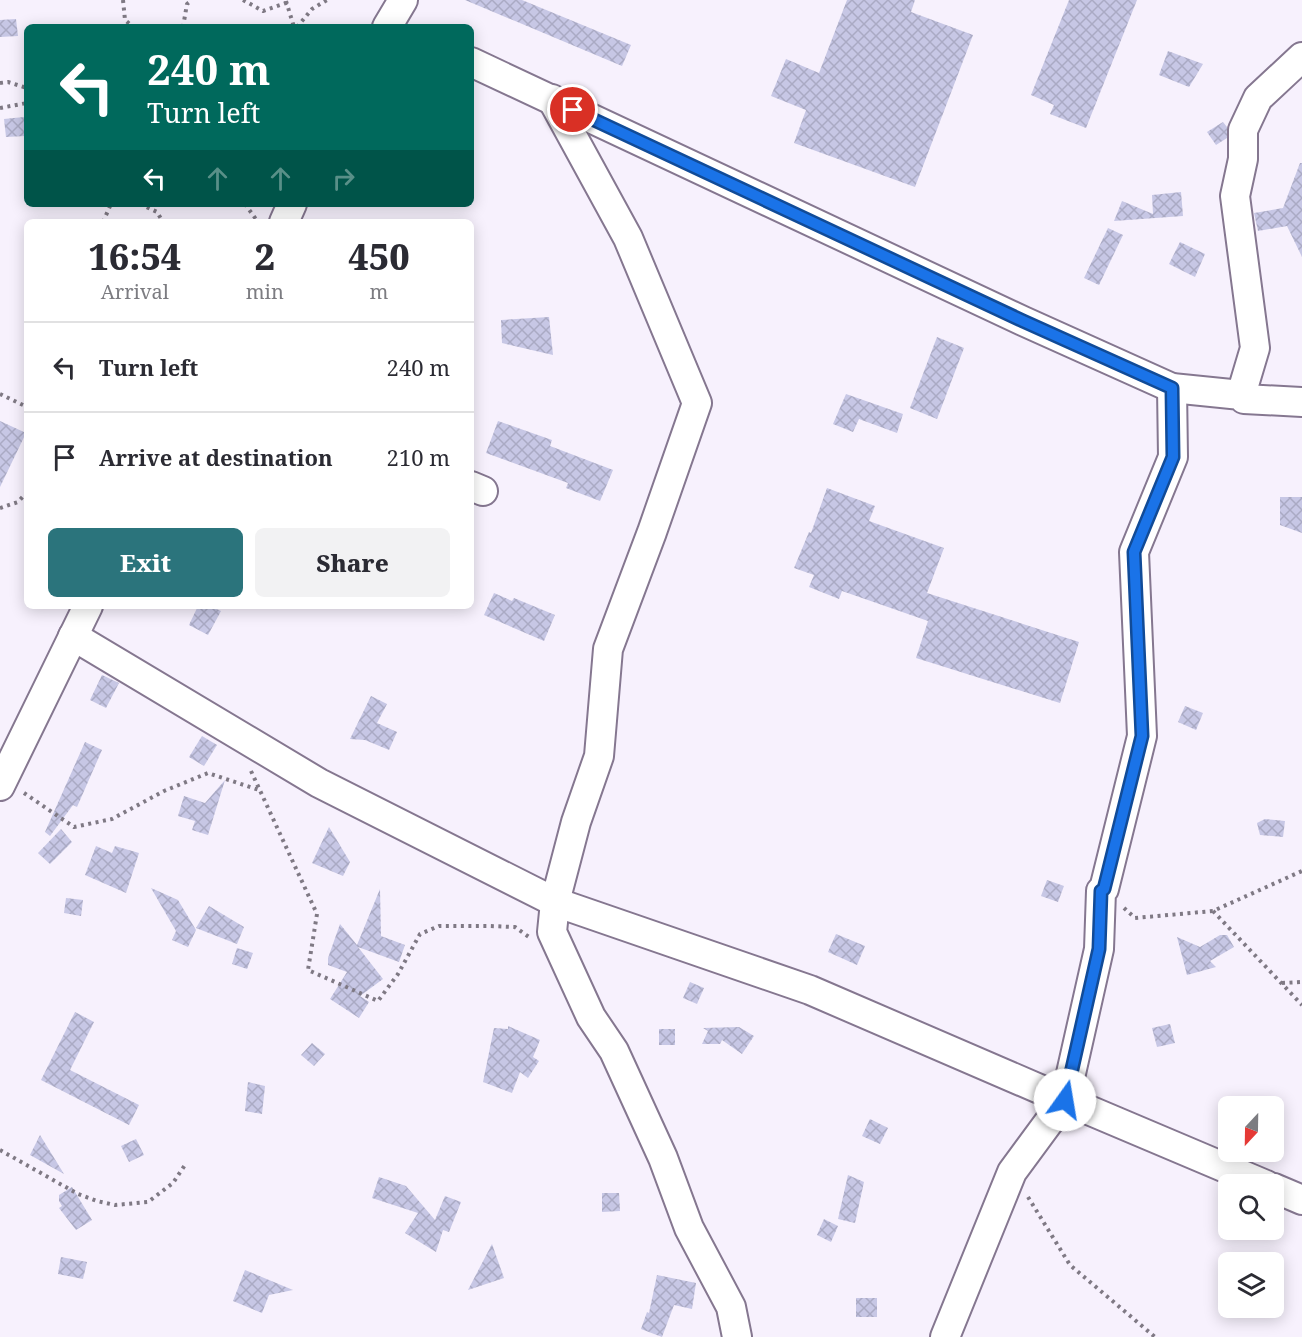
<!DOCTYPE html>
<html lang="en">
<head>
<meta charset="utf-8">
<style>
  body { margin:0; font-family:"Noto Serif",serif; background:#f2f2f3; color:#2b2b33; height:100vh; display:flex; flex-direction:column; font-size:22px; white-space:nowrap }
  * { box-sizing:border-box; margin:0 }
  p { font-size:20px; color:#7c7c81 }
  .icon { flex:none; width:33px; height:33px; fill:none; stroke:currentColor; stroke-width:2; stroke-linecap:round; stroke-linejoin:round }
  .map { position:relative; flex:1; overflow:hidden }
  .drawer { position:absolute; left:24px; top:219px; width:450px; height:390px; display:flex; flex-direction:column; background:#fff; border-radius:9px; box-shadow:0 3px 15px #0003 }
  .drawer>* { flex:none }
  .guide { position:absolute; left:24px; top:24px; width:450px; height:183px; border-radius:9px; box-shadow:0 3px 15px #0003; background:#00695c; color:#fff; overflow:hidden }
  .needle { width:39px; rotate:202deg }
  .controls { position:absolute; left:1218px; top:1096px; display:grid; gap:12px }
  .controls a { display:grid; place-items:center; width:66px; height:66px; border-radius:9px; background:#fff; box-shadow:0 3px 15px #0003; font-size:30px }
  .pin { position:absolute; display:grid; place-items:center; width:51px; height:51px; color:#fff; margin:-26px; border:3px solid #fff; border-radius:50%; box-shadow:0 2px 6px #0007 }
  .me { position:absolute; width:66px; margin:-33px; rotate:13deg; stroke-linejoin:round; filter:drop-shadow(0 0 4px #0008) }
  .turn { display:flex; align-items:center; gap:21px; height:126px; padding:0 24px; font-size:27px }
  .turn .icon { width:78px; height:78px; stroke-width:2.5 }
  .turn b { display:block; font-size:42px; line-height:51px }
  .lanes { display:flex; align-items:center; height:57px; padding:0 24px; background:#0003; justify-content:center; gap:30px; direction:ltr }
  .lanes .off { opacity:.35 }
  .eta { display:flex; justify-content:space-evenly; align-items:center; height:102px; text-align:center }
  .eta b { font-size:36px; font-weight:800; line-height:42px }
  .primary-button { display:flex; gap:12px; margin-top:auto; padding:12px 24px }
  .primary-button a { flex:1; height:69px; border-radius:9px; background:#2b747c; color:#fff; font-size:24px; font-weight:800; line-height:69px; text-align:center }
  .primary-button a+a { background:#f2f2f3; color:#2b2b33 }
  ul { padding:0; list-style:none }
  li { display:flex; align-items:center; gap:18px; height:90px; padding:0 24px; border-top:2px solid #e1e1e2 }
  li div { flex:1 }
  li b { display:block; font-size:22px }
  li em { font-style:normal }
  .map>svg:first-child { display:block }
</style>
</head>
<body>
<div class="map">
<svg width="1302" height="1337" viewBox="0 0 1302 1337">
  <defs>
    <pattern id="building-cross-hatch" width="8" height="8" patternUnits="userSpaceOnUse" patternTransform="scale(1.5)"><rect width="8" height="8" fill="#c7c7e5"/><path d="M0 0l8 8M0 8l8-8" fill="none" stroke="#aaaac4"/></pattern>
  </defs>
  <rect width="100%" height="100%" fill="#f7f1fd"/>
  <g fill="url(#building-cross-hatch)">
    <path d="M465,0H522L631,45L622,66Z"/>
    <path d="M847,0H915L911,12L973,35L915,187L794,143L806,110L771,96L786,59L819,73Z"/>
    <path d="M1069,0H1137L1086,128L1050,114L1054,105L1031,95Z"/>
    <path d="M16,19L18,36L0,37V20Z"/>
    <path d="M1168,51L1203,64L1189,87L1159,75Z"/>
    <path d="M24,117L26,136L6,137L4,119Z"/>
    <path d="M1223,122L1227,127V138L1216,145L1207,132Z"/>
    <path d="M1300,163H1302V257L1287,226L1258,231L1254,213L1283,208Z"/>
    <path d="M1181,192L1183,216L1114,221L1122,201L1153,214L1152,195Z"/>
    <path d="M1108,228L1123,235L1099,285L1084,278Z"/>
    <path d="M1180,242L1205,254L1195,277L1169,264Z"/>
    <path d="M549,317L553,355L502,343L501,320Z"/>
    <path d="M937,337L964,348L937,419L910,408Z"/>
    <path d="M846,394L903,414L897,433L859,419L853,432L833,424Z"/>
    <path d="M0,421L26,433L0,487Z"/>
    <path d="M498,421L552,440L550,446L613,470L600,501L566,488L568,483L486,453Z"/>
    <path d="M827,488L875,506L869,521L944,548L927,593L1079,642L1060,703L916,658L928,621L842,591L839,599L809,587L814,575L794,568L809,532L811,533Z"/>
    <path d="M1280,497H1302V533L1280,525Z"/>
    <path d="M494,593L512,601L514,598L555,615L544,641L484,615Z"/>
    <path d="M198,606H210L221,611L208,635L189,625Z"/>
    <path d="M102,675L119,683L106,708L90,700Z"/>
    <path d="M371,696L387,704L377,723L397,732L389,750L365,740L350,739Z"/>
    <path d="M1185,706L1203,713L1196,730L1178,722Z"/>
    <path d="M202,736L217,745L204,766L189,757Z"/>
    <path d="M85,742L102,750L77,807L73,805L50,836L45,832Z"/>
    <path d="M225,780L208,835L192,830L195,821L178,816L184,796L205,803Z"/>
    <path d="M1265,819L1285,821L1283,837L1260,835L1257,823Z"/>
    <path d="M329,827L350,862L343,876L312,863Z"/>
    <path d="M61,829L72,842L50,864L38,853Z"/>
    <path d="M96,846L112,853L115,846L139,853L126,893L85,875Z"/>
    <path d="M1047,880L1064,886L1058,902L1041,896Z"/>
    <path d="M151,888L178,900L196,930L188,947L172,940L176,931Z"/>
    <path d="M380,889L381,936L405,945L399,962L358,947L383,979L360,996L369,1002L359,1018L330,999L347,972L328,965V958L340,924L357,945Z"/>
    <path d="M66,898L83,900L81,916L64,913Z"/>
    <path d="M209,906L244,927L237,944L196,928Z"/>
    <path d="M836,934L865,946L857,965L828,952Z"/>
    <path d="M1220,935H1227L1234,947L1210,961L1216,967L1187,975L1177,937L1200,947Z"/>
    <path d="M237,948L253,953L247,969L232,964Z"/>
    <path d="M690,982L704,988L697,1004L683,998Z"/>
    <path d="M75,1012L94,1022L70,1070L139,1105L129,1125L41,1080Z"/>
    <path d="M1170,1024L1175,1043L1157,1047L1152,1028Z"/>
    <path d="M508,1026L540,1040L533,1057L539,1061L528,1078L520,1072L512,1093L483,1082L494,1028L508,1029Z"/>
    <path d="M739,1027L754,1036L742,1054L722,1040L720,1044H702L708,1031L703,1028Z"/>
    <rect x="659" y="1029" width="16" height="16"/>
    <path d="M312,1043L325,1054L314,1066L301,1055Z"/>
    <path d="M248,1082L265,1086L262,1114L245,1111Z"/>
    <path d="M870,1119L888,1128L880,1144L862,1136Z"/>
    <path d="M40,1135L64,1174L30,1155Z"/>
    <path d="M136,1139L144,1155L129,1162L121,1146Z"/>
    <path d="M848,1175L864,1182L855,1223L838,1219Z"/>
    <path d="M379,1177L406,1186L435,1220L445,1196L461,1202L449,1232L443,1230L436,1252L405,1233L418,1213L372,1198Z"/>
    <path d="M72,1187L92,1220L76,1230L59,1208L62,1206L59,1201V1195Z"/>
    <path d="M602,1193H619L620,1211L602,1212Z"/>
    <path d="M824,1219L838,1226L831,1242L817,1235Z"/>
    <path d="M492,1244L504,1278L468,1290Z"/>
    <path d="M61,1257L87,1262L83,1279L58,1274Z"/>
    <path d="M245,1270L293,1290L269,1295L262,1313L233,1301Z"/>
    <path d="M657,1275L696,1283L692,1309L674,1305L662,1337L641,1329L647,1312L649,1313Z"/>
    <rect x="856" y="1298" width="21" height="19"/>
  </g>
  <g fill="none" stroke-linecap="round" stroke-linejoin="round">
    <defs>
      <g id="minor">
        <path d="M387,27L403,0"/>
        <path d="M471,62L1023,321L1172,388L1241,395L1244,399L1302,402"/>
        <path d="M552,99L628,238L697,403L652,532L608,649L599,756L576,822L555,902L552,932L591,1017L614,1051L663,1158L689,1228L731,1307L737,1337"/>
        <path d="M284,222L292,204"/>
        <path d="M1172,388L1173,457L1134,552L1142,736L1104,889L1101,891L1099,949L1065,1100L1266,1185"/>
        <path d="M1241,395L1255,348L1235,196L1243,159V130L1258,98L1302,57"/>
        <path d="M471,486L483,491"/>
        <path d="M73,636L319,783L555,902L810,990L1065,1100L1012,1172L945,1337"/>
        <path d="M0,786L88,606"/>
        <path d="M1274,1188L1302,1200"/>
      </g>
    </defs>
    <use href="#minor" stroke="#857790" stroke-width="32"/>
    <g stroke="#7f7984" stroke-width="4" stroke-dasharray="3 4.5" stroke-linecap="butt">
      <path d="M123,0L125,20L133,27"/>
      <path d="M243,0L263,11L286,3V0"/>
      <path d="M286,1L294,27"/>
      <path d="M183,27L187,4L192,0"/>
      <path d="M297,27L312,9L327,0"/>
      <path d="M0,83L8,82L27,88"/>
      <path d="M0,108L27,103"/>
      <path d="M140,204L157,212L163,222"/>
      <path d="M245,204L258,222"/>
      <path d="M103,222L111,204"/>
      <path d="M0,394L27,407"/>
      <path d="M0,508L18,502L27,492"/>
      <path d="M251,771L317,914L308,970L378,1001L398,974L420,934L439,926H490L515,927L529,937"/>
      <path d="M24,793L74,827L112,819L164,791L208,773L259,790"/>
      <path d="M1124,908L1135,918L1213,911L1302,871"/>
      <path d="M1213,911L1302,1005"/>
      <path d="M1282,983L1302,982"/>
      <path d="M0,1150L78,1194L97,1201L115,1205L148,1202L173,1183L185,1165"/>
      <path d="M1028,1197L1070,1265L1155,1337"/>
    </g>
    <use href="#minor" stroke="#fff" stroke-width="28"/>
  </g>
  <g fill="none" stroke-linecap="round" stroke-linejoin="round">
    <defs>
      <path id="route" d="M573,110L1023,321L1172,388L1173,457L1134,552L1142,736L1104,889L1101,891L1099,949L1065,1100"/>
    </defs>
    <use href="#route" stroke="#114b97" stroke-width="15"/>
    <use href="#route" stroke="#1a73e8" stroke-width="10"/>
  </g>
</svg>
<div class="controls">
<a><svg class="needle" viewBox="-14 -14 28 28"><path d="M0-13l5 13h-10z" fill="#e53935"/><path d="M0 13l5-13h-10z" fill="#7c7c81"/></svg></a>
<a><svg class="icon" aria-label="search" viewBox="0 0 24 24"><circle cx="10" cy="10" r="6"/><path d="M15 15l6 6"/></svg></a>
<a><svg class="icon" aria-label="layers" viewBox="0 0 24 24"><path d="M12 4l9 5-9 5-9-5zM3 14l9 5 9-5"/></svg></a>
</div>
<div class="pin" style="left:573px;top:110px;background:#d93025"><svg class="icon" aria-label="arrive" viewBox="0 0 24 24"><path d="M6 21V4h12l-3 4 3 4H6"/></svg></div>
<svg class="me" style="left:1065px;top:1100px" viewBox="-20 -20 40 40"><circle r="19" fill="#fff"/><path d="M0-13L10 11 0 6-10 11z" fill="#1a73e8"/></svg>
<div class="guide">
<div class="turn"><svg class="icon" aria-label="left" viewBox="0 0 24 24"><path d="M17 20v-9H6M10 6l-5 5 5 5"/></svg><div><b>240 m</b>Turn left</div></div>
<div class="lanes"><svg class="icon" aria-label="left" viewBox="0 0 24 24"><path d="M17 20v-9H6M10 6l-5 5 5 5"/></svg><svg class="icon off" aria-label="ahead" viewBox="0 0 24 24"><path d="M12 20V5M6 11l6-6 6 6"/></svg><svg class="icon off" aria-label="ahead" viewBox="0 0 24 24"><path d="M12 20V5M6 11l6-6 6 6"/></svg><svg class="icon off" aria-label="right" viewBox="0 0 24 24"><path d="M7 20v-9h11M14 6l5 5-5 5"/></svg></div>
</div>
<section class="drawer">
<div class="eta">
<div><b>16:54</b><p>Arrival</p></div>
<div><b>2</b><p>min</p></div>
<div><b>450</b><p>m</p></div>
</div>
<ul>
<li><svg class="icon" aria-label="left" viewBox="0 0 24 24"><path d="M17 20v-9H6M10 6l-5 5 5 5"/></svg><div><b>Turn left</b></div><em>240 m</em></li>
<li><svg class="icon" aria-label="arrive" viewBox="0 0 24 24"><path d="M6 21V4h12l-3 4 3 4H6"/></svg><div><b>Arrive at destination</b></div><em>210 m</em></li>
</ul>
<div class="primary-button"><a>Exit</a><a>Share</a></div>
</section>
</div>
</body>
</html>
